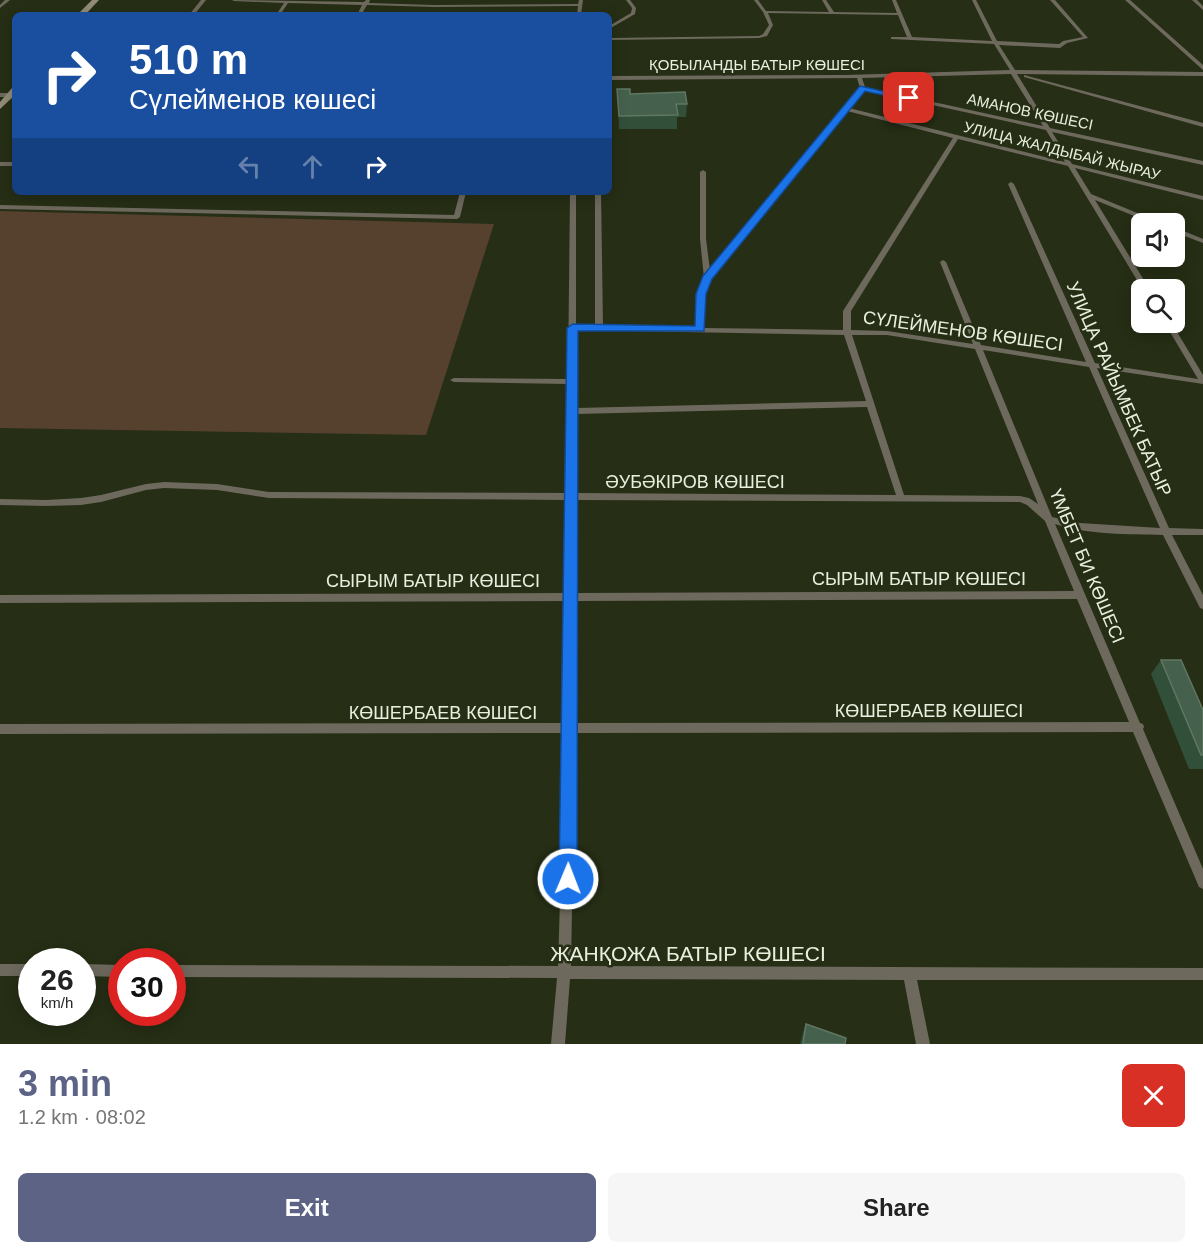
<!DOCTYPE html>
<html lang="en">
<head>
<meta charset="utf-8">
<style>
  body { margin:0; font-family:Helvetica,sans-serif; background:#f6f6f6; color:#222; height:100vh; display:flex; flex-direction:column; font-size:22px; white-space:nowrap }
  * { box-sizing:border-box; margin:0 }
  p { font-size:20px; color:#767676 }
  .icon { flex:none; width:33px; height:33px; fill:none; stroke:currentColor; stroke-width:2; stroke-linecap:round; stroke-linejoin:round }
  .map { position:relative; height:1044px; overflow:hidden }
  .sheet { display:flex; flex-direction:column; background:#fff; flex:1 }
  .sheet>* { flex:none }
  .top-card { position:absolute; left:12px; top:12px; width:600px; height:183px; border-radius:9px; box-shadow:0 3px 15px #0003; background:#1a4fa0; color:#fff; overflow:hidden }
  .buttons { position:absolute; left:1131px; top:213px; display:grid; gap:12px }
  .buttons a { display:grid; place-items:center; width:54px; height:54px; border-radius:9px; background:#fff; box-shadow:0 3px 15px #0003; font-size:30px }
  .speed { position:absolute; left:18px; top:948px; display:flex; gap:12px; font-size:30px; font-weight:700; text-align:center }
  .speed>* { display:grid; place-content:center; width:78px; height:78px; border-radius:50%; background:#fff; box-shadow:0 3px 15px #0003; line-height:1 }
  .speed small { font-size:15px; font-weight:400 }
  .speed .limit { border:9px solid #d22; background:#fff; color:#111 }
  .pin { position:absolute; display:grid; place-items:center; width:51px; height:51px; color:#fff; margin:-26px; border-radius:12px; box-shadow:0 3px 9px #0006 }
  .me { position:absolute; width:66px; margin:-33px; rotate:1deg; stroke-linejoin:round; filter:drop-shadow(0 0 4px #0008) }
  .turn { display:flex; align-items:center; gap:21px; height:126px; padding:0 18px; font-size:27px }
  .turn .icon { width:78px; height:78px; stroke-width:2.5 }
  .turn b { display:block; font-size:42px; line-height:51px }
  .lanes { display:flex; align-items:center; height:57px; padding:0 18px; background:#0003; justify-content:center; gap:30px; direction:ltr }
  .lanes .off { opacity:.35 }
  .round { display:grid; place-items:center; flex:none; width:63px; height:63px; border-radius:9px; background:#f6f6f6 }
  .overview { display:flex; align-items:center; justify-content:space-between; height:102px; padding:0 18px }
  h1 { font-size:36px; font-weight:600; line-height:45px; color:#5c6385 }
  .primary-button { display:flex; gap:12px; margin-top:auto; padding:12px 18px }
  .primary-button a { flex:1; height:69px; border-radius:9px; background:#5c6385; color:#fff; font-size:24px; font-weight:600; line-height:69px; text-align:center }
  .primary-button a+a { background:#f6f6f6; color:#222 }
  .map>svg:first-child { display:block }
</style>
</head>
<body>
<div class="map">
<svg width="1203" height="1044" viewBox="0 0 1203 1044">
  <rect width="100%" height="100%" fill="#262e15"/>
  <path fill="#56412f" d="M0,211L494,224L426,435L0,428Z"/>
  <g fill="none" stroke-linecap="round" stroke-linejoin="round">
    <g fill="#6d695d" fill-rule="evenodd">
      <path d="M5,0H10L0,8V5Z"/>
      <path d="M201,0H206L194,15H189Z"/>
      <path d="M232,0L364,2L366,0H370L369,3L434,5L578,4L579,0H583L581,15H577L578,6L434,7L367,5L361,15H357L362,5L288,3L280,15H276L284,3L234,1Z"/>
      <path d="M626,0H630L636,8L635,14L609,29V26L631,13L632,8Z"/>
      <path d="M754,0H758L766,11L829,12L822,0H826L834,12L897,13L892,0H896L912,37L992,41L972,0H976L997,41L1059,44L1063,41L1083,37L1050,0H1055L1088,38L1067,43L1060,48L999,45L1015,70L1203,72V76L1017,74L1050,128L1203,161V165L1052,132L1072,164L1203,196V200L1075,168L1091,194L1164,224H1154L1095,200L1150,290H1143L1068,166L958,139L851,311V330L887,331L973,344L940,262L943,260L946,262L981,345L1086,362L1008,184L1011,182L1014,184L1095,363L1198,379L1164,322H1171L1203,375V384L1097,368L1169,528L1203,529V535H1172L1203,595V609L1200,608L1163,535C1128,534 1089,535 1055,524L1140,723L1143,724L1144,727L1143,729L1203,869V889L1199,887L1133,732L575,733L571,966L1203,968V980H917L930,1044H916L904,980L570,979L565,1044H551L557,978L172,977V965L558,966L565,733L0,734V724L565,723L566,601L0,603V595L566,593L567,500L269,498L217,490L164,488L146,490L101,502L81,505L46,506L0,505V499L46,500L81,498L101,495L146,484L164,482L217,484L269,492L567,493L568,384L454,382L450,380L454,378L568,379L570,192H576V326H595V192H601L603,326L696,328L697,294L704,278L700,239V172L703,170L706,172V239L710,270L860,88L857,78L609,80V76L846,75L1010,70L994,44L891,39V37H907L898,15L768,13L773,25L767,36L759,38L609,40V38L759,36L763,34L769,25L763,12ZM1011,74L1043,126L865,87L862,78ZM864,90L1046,130L1065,162L849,108ZM847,111L953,138L843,311V330L704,328L705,294L710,278ZM576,330L844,335L866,401L576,408ZM852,335H887L975,349L1038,504L1029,498L1020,496L904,495ZM983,350L1089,367L1160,528L1080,523L1052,517ZM867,407L896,495L576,493V414ZM576,500L1020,502L1027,505L1045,521L1074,591L576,593ZM1077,599L1129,722L575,723L576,601Z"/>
      <path d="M1125,0H1130L1203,65V70Z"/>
      <path d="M1192,0H1197L1203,6V10Z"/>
      <path d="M1024,75L1203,123V127L1024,77Z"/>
      <path d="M0,93H11L14,95L11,97H0Z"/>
      <rect x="0" y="162" width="15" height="4"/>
      <path d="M460,192H466L460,217L457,219L0,209V205L454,215Z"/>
      <path d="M1174,227L1203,239V243L1174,232Z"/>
      <rect x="0" y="964" width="32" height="12"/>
      <path d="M82,964L122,965V977L82,976Z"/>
    </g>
    <g fill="#928c78" fill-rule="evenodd">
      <path d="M92,0H99L85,15H77Z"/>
      <path d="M12,88H15V95L0,109V102Z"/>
    </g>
  </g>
  <g fill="#324f3a">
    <path d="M617,89L630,94L687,104L686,117H677V129H619Z"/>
    <path d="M1161,660L1203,710V769H1189L1151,674Z"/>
    <path d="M806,1024L845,1044H800L803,1032Z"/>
  </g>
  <g fill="#45604c" stroke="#5f7763" stroke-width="1.5">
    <path d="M617,89H630V94L685,92L687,104H676L678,115L619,116Z"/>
    <path d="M1161,660H1181L1203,710V755H1201Z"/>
    <path d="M806,1024L846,1038L845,1044H803Z"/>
  </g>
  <path fill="#1a73e8" stroke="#114b97" stroke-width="1.5" d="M860,86L913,98L909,101L865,91L712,279L706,294L704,331H578L577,879L574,885L568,888L561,885L559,879L567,328L573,324L695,326L696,294L703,276Z"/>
  <g text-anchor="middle" stroke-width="5" stroke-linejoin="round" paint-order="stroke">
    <g font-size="15" fill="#e9efdf" stroke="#262e15">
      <text x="757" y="70">ҚОБЫЛАНДЫ БАТЫР КӨШЕСІ</text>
      <text transform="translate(1030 112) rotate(12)" y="5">АМАНОВ КӨШЕСІ</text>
      <text transform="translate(1062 151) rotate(14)" y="5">УЛИЦА ЖАЛДЫБАЙ ЖЫРАУ</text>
    </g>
    <g font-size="18" fill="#e9efdf" stroke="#262e15">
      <text transform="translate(963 331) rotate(8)" y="6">СҮЛЕЙМЕНОВ КӨШЕСІ</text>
      <text transform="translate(1119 389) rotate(66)" y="6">УЛИЦА РАЙЫМБЕК БАТЫР</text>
      <text x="695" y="488">ӘУБӘКІРОВ КӨШЕСІ</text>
      <text transform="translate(1087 566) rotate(67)" y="6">ҮМБЕТ БИ КӨШЕСІ</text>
      <text x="919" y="585">СЫРЫМ БАТЫР КӨШЕСІ</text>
      <text x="433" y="587">СЫРЫМ БАТЫР КӨШЕСІ</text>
      <text x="929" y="717">КӨШЕРБАЕВ КӨШЕСІ</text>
      <text x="443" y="719">КӨШЕРБАЕВ КӨШЕСІ</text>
    </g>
    <g font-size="21" fill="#e9efdf" stroke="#262e15">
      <text x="688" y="961">ЖАНҚОЖА БАТЫР КӨШЕСІ</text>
    </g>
  </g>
</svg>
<div class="buttons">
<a><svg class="icon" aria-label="sound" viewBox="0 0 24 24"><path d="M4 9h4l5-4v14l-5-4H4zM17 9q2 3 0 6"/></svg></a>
<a><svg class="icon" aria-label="search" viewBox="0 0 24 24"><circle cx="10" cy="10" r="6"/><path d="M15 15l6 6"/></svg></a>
</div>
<div class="speed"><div>26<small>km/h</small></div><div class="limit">30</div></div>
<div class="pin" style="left:909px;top:98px;background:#d93025"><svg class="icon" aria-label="arrive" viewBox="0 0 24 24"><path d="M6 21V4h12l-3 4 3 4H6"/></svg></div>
<svg class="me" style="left:568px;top:879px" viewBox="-20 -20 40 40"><circle r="17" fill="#1a73e8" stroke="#fff" stroke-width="3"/><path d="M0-11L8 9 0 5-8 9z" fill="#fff"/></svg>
<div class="top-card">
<div class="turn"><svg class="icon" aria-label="right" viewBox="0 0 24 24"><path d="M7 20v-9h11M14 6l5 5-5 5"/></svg><div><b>510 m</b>Сүлейменов көшесі</div></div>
<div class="lanes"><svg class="icon off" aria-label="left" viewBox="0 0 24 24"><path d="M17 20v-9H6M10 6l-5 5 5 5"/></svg><svg class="icon off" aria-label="ahead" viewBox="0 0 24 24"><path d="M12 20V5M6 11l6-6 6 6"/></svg><svg class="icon" aria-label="right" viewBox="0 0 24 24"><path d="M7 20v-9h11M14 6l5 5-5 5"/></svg></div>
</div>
</div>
<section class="sheet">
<div class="overview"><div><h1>3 min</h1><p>1.2 km · 08:02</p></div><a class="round" style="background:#d93025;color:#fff"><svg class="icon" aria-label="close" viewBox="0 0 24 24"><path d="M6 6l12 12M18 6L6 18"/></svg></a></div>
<div class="primary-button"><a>Exit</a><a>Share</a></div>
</section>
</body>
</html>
